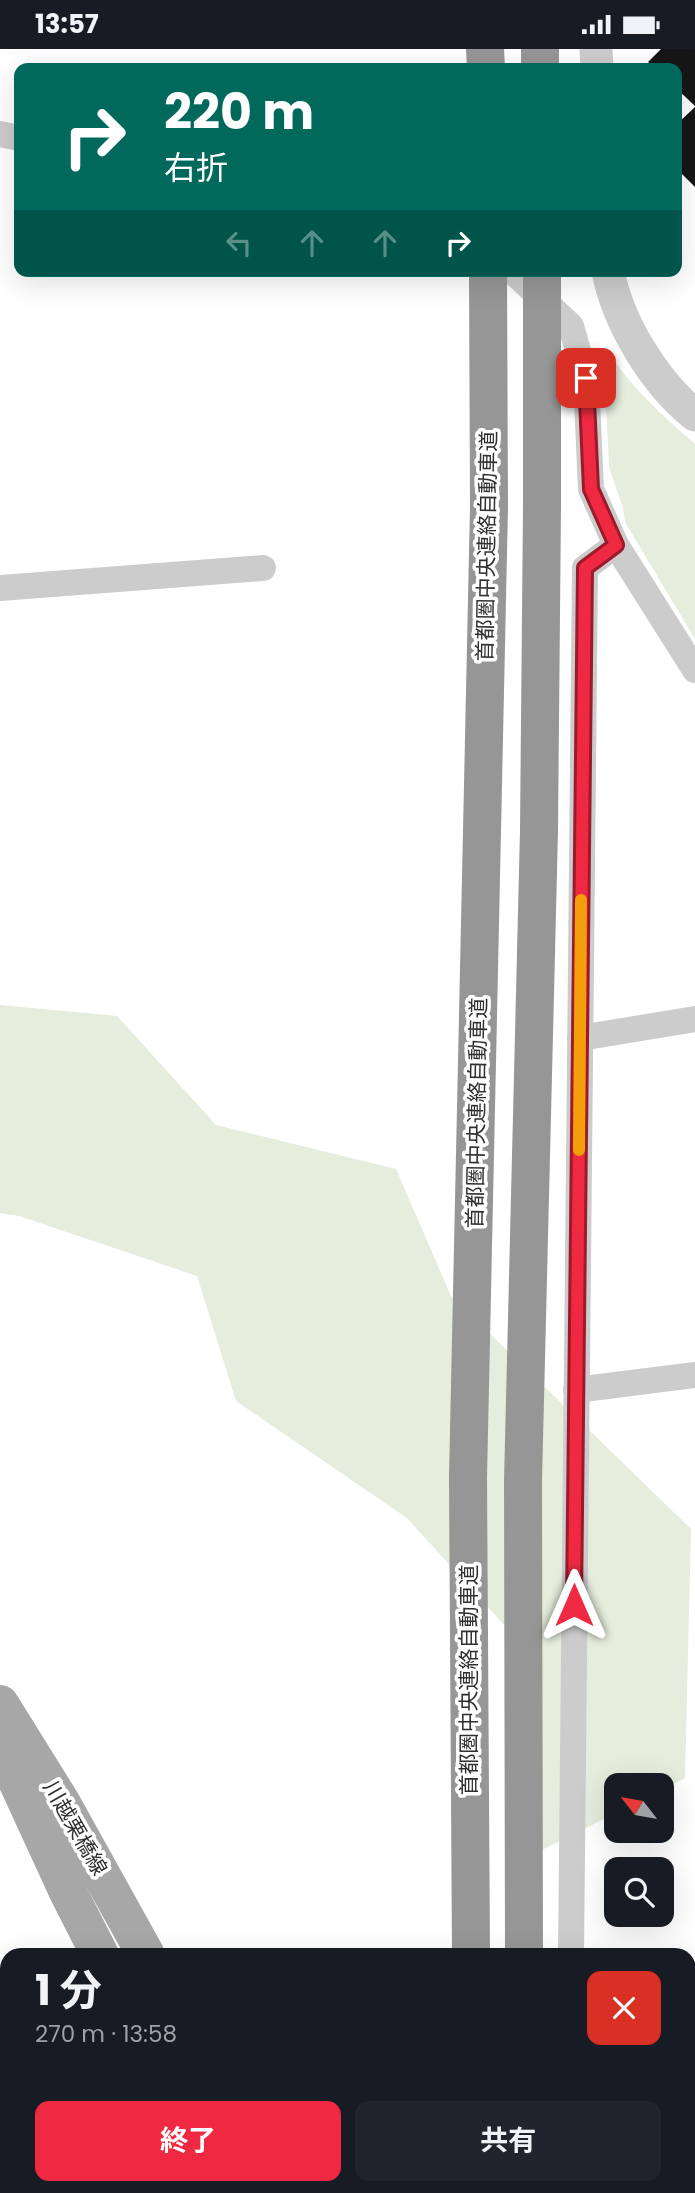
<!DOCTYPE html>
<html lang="ja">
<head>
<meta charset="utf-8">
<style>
  body { margin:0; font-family:Poppins,"Noto Sans JP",sans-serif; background:#20242c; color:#f1f3f6; height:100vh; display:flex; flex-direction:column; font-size:26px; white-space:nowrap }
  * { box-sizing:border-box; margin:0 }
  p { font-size:23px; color:#9ea1a6 }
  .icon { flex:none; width:38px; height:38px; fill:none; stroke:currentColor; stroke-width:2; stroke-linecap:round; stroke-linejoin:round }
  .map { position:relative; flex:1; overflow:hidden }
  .panel { position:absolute; left:0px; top:1899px; width:696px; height:247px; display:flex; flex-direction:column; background:#171b24; border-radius:21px 21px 0 0; box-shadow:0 7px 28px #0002 }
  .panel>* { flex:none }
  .banner { position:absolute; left:14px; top:14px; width:668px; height:214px; border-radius:14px; box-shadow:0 7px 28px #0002; background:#00695c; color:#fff; overflow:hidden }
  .needle { width:46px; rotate:301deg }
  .fabs { position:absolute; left:604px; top:1724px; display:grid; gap:14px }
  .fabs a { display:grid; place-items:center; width:70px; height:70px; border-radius:14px; background:#171b24; box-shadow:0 7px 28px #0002; font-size:35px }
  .pin { position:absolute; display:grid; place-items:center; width:60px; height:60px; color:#fff; margin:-30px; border-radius:14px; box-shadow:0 4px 10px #0006 }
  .me { position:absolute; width:77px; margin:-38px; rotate:0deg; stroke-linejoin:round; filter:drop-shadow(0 0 5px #0008) }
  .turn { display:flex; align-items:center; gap:24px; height:147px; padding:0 35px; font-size:32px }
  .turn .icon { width:91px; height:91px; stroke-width:2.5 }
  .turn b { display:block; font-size:49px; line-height:60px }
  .lanes { display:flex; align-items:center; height:66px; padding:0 35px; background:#0003; justify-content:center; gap:35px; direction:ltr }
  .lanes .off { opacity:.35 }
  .round { display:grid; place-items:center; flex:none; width:74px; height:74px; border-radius:14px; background:#20242c }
  .headline { display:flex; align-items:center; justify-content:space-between; height:119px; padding:0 35px }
  h1 { font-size:42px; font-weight:700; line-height:52px }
  .cta { display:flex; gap:14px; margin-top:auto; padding:14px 35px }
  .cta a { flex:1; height:80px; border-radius:14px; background:#ee2941; color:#fff; font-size:28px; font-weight:700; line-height:80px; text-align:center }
  .cta a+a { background:#20242c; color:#f1f3f6 }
  .status { display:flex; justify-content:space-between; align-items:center; height:49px; padding:0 35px; background:#171b24; direction:ltr }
  .status svg { height:19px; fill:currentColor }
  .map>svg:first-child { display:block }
</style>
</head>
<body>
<div class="status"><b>13:57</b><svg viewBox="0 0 49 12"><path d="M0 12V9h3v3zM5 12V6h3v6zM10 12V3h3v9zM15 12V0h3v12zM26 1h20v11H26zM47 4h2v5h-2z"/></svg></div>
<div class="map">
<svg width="695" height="2144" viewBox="0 0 695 2144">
  <rect width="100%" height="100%" fill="#fff"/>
  <g fill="#e6eddc">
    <path d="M613,310C636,343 664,368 695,395V590L625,473L623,459L609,418L605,327Z"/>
    <path d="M0,956L117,967L216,1076L396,1120L451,1247L691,1480L685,1729L662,1741V1736H616V1764L528,1808L506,1578L407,1469L236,1352L197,1227L19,1167L0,1164Z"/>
  </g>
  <g fill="#161616">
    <path d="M661,0H695V57L677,40V19H655L648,13Z"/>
    <path d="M695,58V138L677,120V75Z"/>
  </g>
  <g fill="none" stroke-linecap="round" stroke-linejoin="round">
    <g stroke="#ccc" stroke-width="26">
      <path d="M0,85L19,89"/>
      <path d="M512,222L571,277L586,329L591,440L616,496L695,621"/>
      <path d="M0,539L263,519"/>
      <path d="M580,989L695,970"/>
      <path d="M576,1341L695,1326"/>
      <path d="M571,1906L585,519L616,496"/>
      <path d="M0,2055L7,2061"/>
      <path d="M111,2138L119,2144"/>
    </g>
    <g stroke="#ccc" stroke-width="33">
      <path d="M596,0L597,19"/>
      <path d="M608,222C618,274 654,333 695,366"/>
    </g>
    <path stroke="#b9b9b9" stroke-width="38" d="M690,2072L695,2070"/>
    <g stroke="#a7a7a7" stroke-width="38">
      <path d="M0,1655L61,1753L146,1906"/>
      <path d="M0,1695L69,1845L100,1906"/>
      <path d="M232,2138L235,2144"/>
      <path d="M278,2138L281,2144"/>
    </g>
    <g stroke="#969696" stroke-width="38">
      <path d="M485,0L486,19"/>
      <path d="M540,0V19"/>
      <path d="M471,1906L468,1429L489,458L488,222"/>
      <path d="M474,2138V2144"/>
      <path d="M527,2138L528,2144"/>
    </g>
    <path stroke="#969696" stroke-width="38" d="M524,1906L523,1432L539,782L542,457V222"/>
  </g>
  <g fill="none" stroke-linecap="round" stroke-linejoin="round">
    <defs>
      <path id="route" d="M574,1556L585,519L616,496L591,440L586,329"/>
    </defs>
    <use href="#route" stroke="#9b1b2a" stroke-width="18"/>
    <use href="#route" stroke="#ee2941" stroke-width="12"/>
    <path stroke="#f59e0b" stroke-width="12" d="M579,1101L581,851"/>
  </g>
  <g text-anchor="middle" stroke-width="7" stroke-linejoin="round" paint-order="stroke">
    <g font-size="21" fill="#2f2f2f" stroke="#fff">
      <text transform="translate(487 497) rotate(-89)" y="7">首都圏中央連絡自動車道</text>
      <text transform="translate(477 1064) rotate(-89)" y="7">首都圏中央連絡自動車道</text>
      <text transform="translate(469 1631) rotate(-90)" y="7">首都圏中央連絡自動車道</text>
      <text transform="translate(75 1779) rotate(60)" y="7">川越栗橋線</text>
    </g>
  </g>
</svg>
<div class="fabs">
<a><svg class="needle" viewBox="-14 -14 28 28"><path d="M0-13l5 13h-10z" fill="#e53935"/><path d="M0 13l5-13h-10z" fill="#9ea1a6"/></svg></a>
<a><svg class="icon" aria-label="search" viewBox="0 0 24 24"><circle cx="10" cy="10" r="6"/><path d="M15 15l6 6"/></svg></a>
</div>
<div class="pin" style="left:586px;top:329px;background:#d93025"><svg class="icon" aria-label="arrive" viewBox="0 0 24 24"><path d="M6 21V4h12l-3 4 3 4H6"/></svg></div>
<svg class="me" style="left:574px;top:1556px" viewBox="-20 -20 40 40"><path d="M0-17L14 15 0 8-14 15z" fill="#ee2941" stroke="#fff" stroke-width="4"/></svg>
<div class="banner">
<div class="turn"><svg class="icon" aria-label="right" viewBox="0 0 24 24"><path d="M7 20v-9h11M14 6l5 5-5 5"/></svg><div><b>220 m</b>右折</div></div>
<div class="lanes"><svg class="icon off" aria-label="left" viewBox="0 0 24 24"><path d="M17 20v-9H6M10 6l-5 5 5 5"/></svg><svg class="icon off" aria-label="ahead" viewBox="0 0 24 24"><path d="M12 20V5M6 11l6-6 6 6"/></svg><svg class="icon off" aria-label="ahead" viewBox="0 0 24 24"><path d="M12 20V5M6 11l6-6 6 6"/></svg><svg class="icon" aria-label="right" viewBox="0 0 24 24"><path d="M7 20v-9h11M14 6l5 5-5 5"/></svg></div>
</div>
<section class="panel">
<div class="headline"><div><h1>1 分</h1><p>270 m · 13:58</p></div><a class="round" style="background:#d93025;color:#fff"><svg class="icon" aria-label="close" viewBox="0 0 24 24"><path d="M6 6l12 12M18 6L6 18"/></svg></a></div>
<div class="cta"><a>終了</a><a>共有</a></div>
</section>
</div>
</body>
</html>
